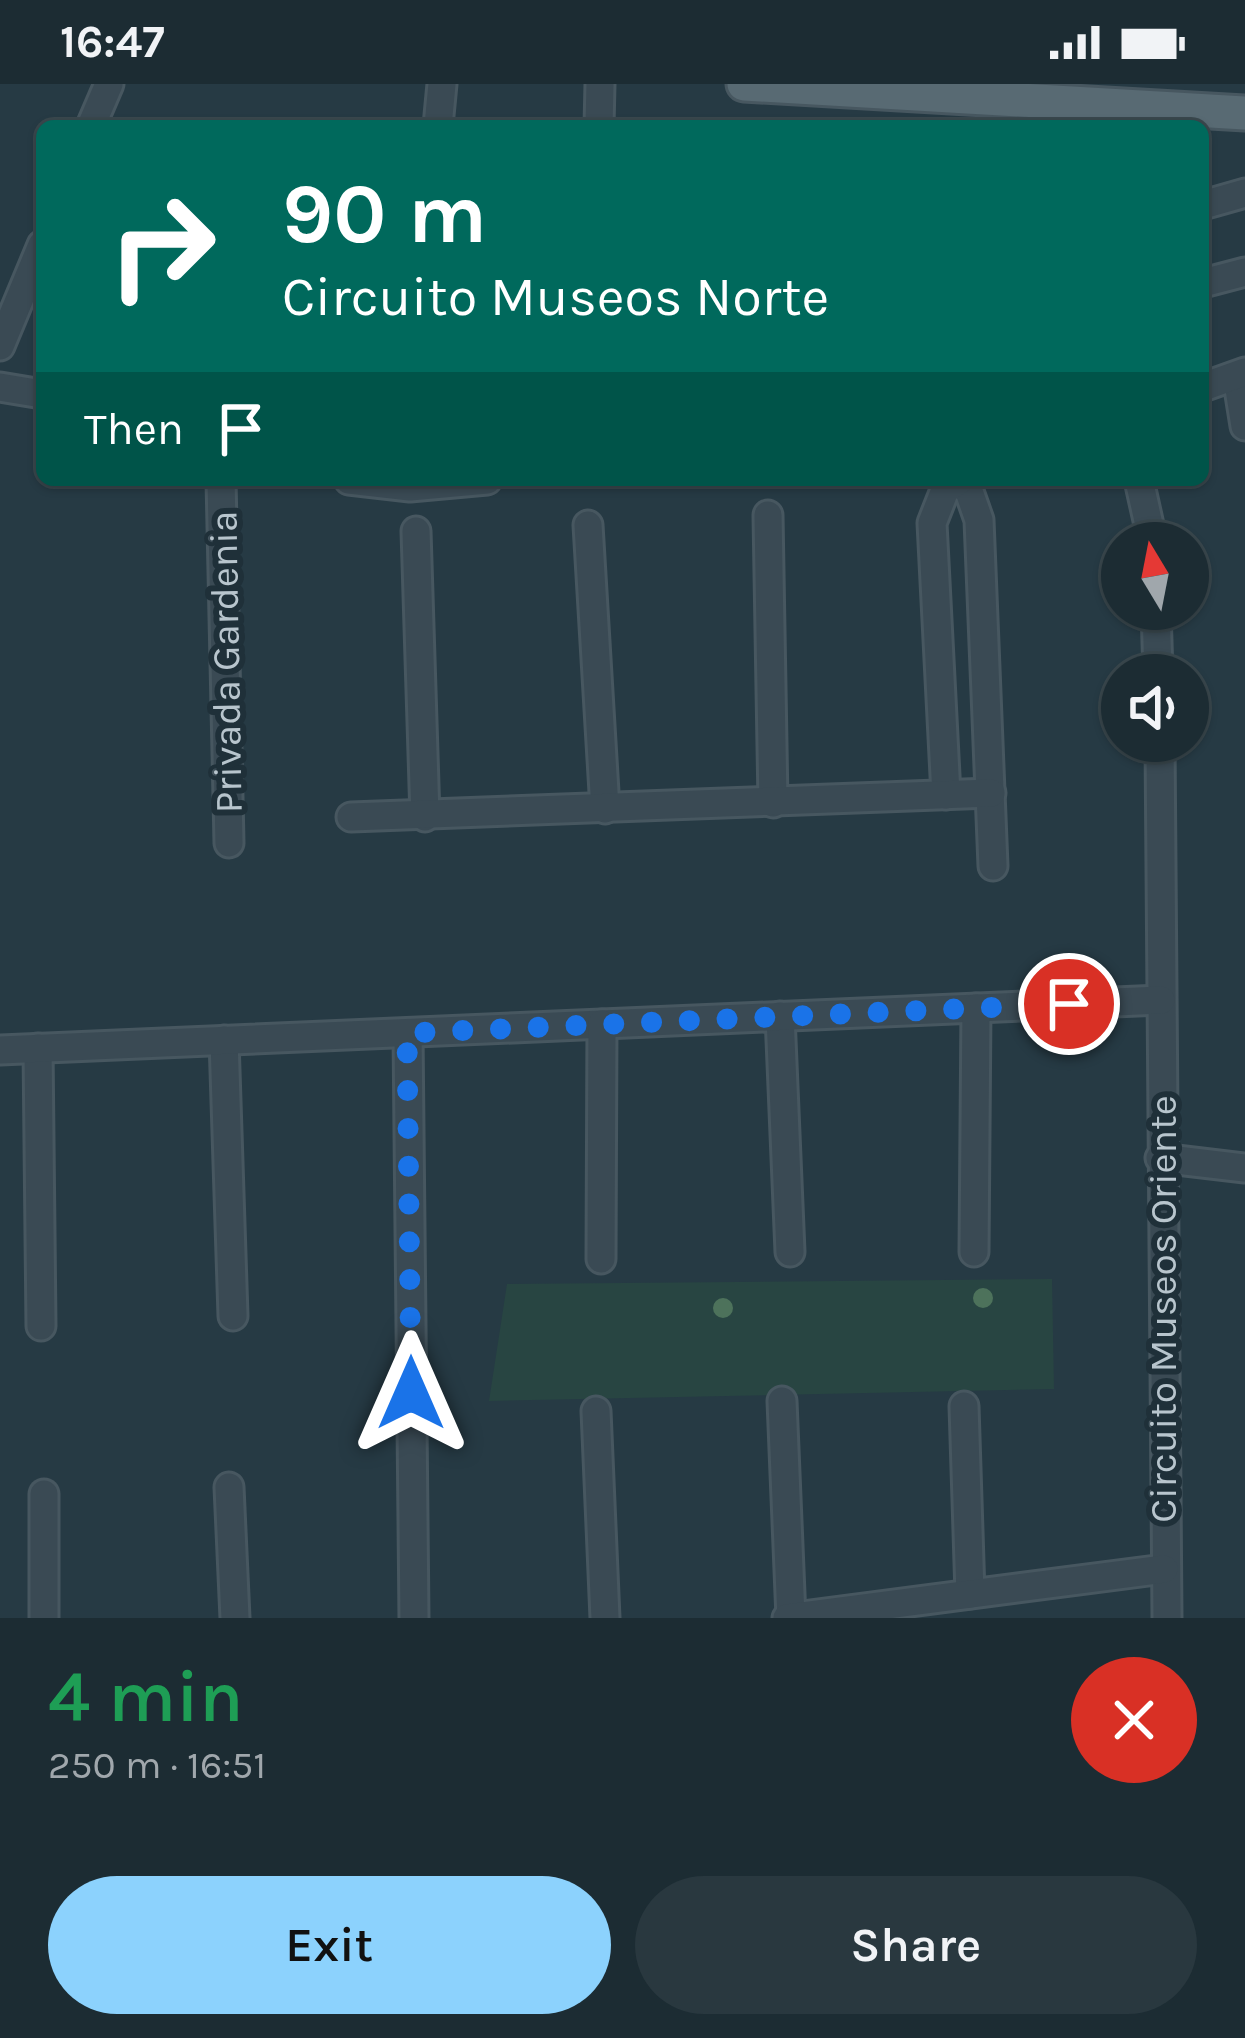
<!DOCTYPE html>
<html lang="en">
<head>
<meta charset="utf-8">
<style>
  body { margin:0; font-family:Karla,sans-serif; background:#29383f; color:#f1f3f6; height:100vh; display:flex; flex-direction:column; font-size:45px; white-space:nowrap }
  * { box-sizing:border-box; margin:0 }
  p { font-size:39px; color:#a0a7ac }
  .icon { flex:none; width:66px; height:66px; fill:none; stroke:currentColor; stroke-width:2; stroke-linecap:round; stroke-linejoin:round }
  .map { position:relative; height:1534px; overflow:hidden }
  .sheet { display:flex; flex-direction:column; background:#1c2c33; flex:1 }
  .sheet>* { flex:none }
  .banner { position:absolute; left:36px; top:36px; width:1173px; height:366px; border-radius:18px; box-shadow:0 3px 9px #0004,0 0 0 3px #3a484e; background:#00695c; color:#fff; overflow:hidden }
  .needle { width:78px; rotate:350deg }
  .controls { position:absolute; left:1101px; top:438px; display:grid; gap:24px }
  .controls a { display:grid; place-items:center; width:108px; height:108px; border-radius:50%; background:#1c2c33; box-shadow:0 3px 9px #0004,0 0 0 3px #3a484e; font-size:60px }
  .pin { position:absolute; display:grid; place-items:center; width:102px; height:102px; color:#fff; margin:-51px; border:6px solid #fff; border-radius:50%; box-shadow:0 3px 12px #0007 }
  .me { position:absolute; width:132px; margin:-66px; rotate:0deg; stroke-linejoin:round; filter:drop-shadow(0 0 9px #0008) }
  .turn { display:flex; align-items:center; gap:42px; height:252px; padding:0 48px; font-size:54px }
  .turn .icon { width:156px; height:156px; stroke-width:2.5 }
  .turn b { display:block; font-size:84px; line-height:102px }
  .then { display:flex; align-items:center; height:114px; padding:0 48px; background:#0003; gap:24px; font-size:45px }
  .round { display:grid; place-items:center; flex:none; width:126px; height:126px; border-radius:63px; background:#29383f }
  .summary { display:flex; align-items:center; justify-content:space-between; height:204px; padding:0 48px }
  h1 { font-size:72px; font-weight:600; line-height:90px; color:#1e9e55 }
  .action { display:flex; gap:24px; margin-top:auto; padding:24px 48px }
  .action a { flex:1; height:138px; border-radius:72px; background:#8cd2fd; color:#111; font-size:48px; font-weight:600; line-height:138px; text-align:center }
  .action a+a { background:#29383f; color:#f1f3f6 }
  .status { display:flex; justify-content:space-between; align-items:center; height:84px; padding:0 60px; background:#1c2c33; direction:ltr }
  .status svg { height:33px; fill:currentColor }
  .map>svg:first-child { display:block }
</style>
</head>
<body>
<div class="status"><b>16:47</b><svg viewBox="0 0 49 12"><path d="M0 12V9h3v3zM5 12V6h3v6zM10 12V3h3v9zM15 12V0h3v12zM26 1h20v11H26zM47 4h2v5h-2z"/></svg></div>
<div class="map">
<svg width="1245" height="1534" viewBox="0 0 1245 1534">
  <rect width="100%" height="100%" fill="#263a44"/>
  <path fill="#284542" d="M1052,1195L1054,1305L489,1317L507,1200Z"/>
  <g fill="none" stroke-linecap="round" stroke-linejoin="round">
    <defs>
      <g id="minor">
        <path d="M91,42L109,0"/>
        <path d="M438,42L442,0"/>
        <path d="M599,42L600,0"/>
        <path d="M1203,121L1245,109"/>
        <path d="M1203,199L1245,188"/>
        <path d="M0,262L42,161"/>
        <path d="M1237,292L1245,342"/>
        <path d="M0,303L42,310"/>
        <path d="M1203,303L1245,288"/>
        <path d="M221,396L229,759"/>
        <path d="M349,396L410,403L487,396"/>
        <path d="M965,396L979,436L993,782"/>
        <path d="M1139,396L1153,459"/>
        <path d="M768,431L773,719"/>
        <path d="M588,441L605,725"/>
        <path d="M416,447L425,733"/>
        <path d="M1156,525L1158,591"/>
        <path d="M1160,657L1167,1534"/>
        <path d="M946,711L932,439L945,406L960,396"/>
        <path d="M351,733L991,709"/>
        <path d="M780,932L790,1168"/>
        <path d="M408,949L414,1534"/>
        <path d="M224,956L233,1232"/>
        <path d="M38,964L41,1242"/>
        <path d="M0,966L1161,916"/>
        <path d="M1160,1074L1245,1084"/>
        <path d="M974,1168L976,924"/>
        <path d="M601,1175L602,940"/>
        <path d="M782,1317L791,1534"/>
        <path d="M964,1322L970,1510"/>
        <path d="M596,1327L605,1534"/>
        <path d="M229,1403L235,1534"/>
        <path d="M44,1410V1534"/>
        <path d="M787,1534L1164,1485"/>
      </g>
      <path id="major" d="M744,0L1245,29"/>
    </defs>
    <use href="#minor" stroke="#475760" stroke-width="33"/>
    <use href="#major" stroke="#475760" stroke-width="39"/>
    <use href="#minor" stroke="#3a4a54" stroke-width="27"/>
    <use href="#major" stroke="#586a73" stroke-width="33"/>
  </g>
  <g fill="#4d725b">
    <circle cx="983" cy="1214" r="10"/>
    <circle cx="723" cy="1224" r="10"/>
  </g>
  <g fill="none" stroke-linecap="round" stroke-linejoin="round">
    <path stroke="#1a73e8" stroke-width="21" stroke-dasharray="0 37.8" d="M411,1309L407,949L1069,920"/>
  </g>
  <g text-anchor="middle" stroke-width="12" stroke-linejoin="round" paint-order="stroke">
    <g font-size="39" fill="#b8c5cd" stroke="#1f3039">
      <text transform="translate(225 578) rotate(-91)" y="14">Privada Gardenia</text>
      <text transform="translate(1162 1225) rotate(-90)" y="14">Circuito Museos Oriente</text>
    </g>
  </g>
</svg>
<div class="controls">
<a><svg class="needle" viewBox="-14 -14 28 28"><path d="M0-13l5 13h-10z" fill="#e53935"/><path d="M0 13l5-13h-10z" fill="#a0a7ac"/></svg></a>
<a><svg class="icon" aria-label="sound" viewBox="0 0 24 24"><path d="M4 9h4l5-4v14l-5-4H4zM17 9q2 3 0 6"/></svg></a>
</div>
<div class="pin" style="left:1069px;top:920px;background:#d93025"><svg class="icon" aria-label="arrive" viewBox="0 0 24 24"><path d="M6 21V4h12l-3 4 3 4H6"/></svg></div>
<svg class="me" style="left:411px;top:1309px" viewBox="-20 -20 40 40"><path d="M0-17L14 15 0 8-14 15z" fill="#1a73e8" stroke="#fff" stroke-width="4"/></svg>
<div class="banner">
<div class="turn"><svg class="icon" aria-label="right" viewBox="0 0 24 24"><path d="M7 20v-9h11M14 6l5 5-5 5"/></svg><div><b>90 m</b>Circuito Museos Norte</div></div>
<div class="then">Then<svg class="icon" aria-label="arrive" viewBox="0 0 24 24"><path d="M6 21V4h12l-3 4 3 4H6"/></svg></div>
</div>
</div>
<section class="sheet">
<div class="summary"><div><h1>4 min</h1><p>250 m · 16:51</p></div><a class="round" style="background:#d93025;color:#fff"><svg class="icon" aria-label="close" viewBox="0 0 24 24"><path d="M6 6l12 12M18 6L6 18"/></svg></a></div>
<div class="action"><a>Exit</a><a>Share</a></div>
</section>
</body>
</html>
